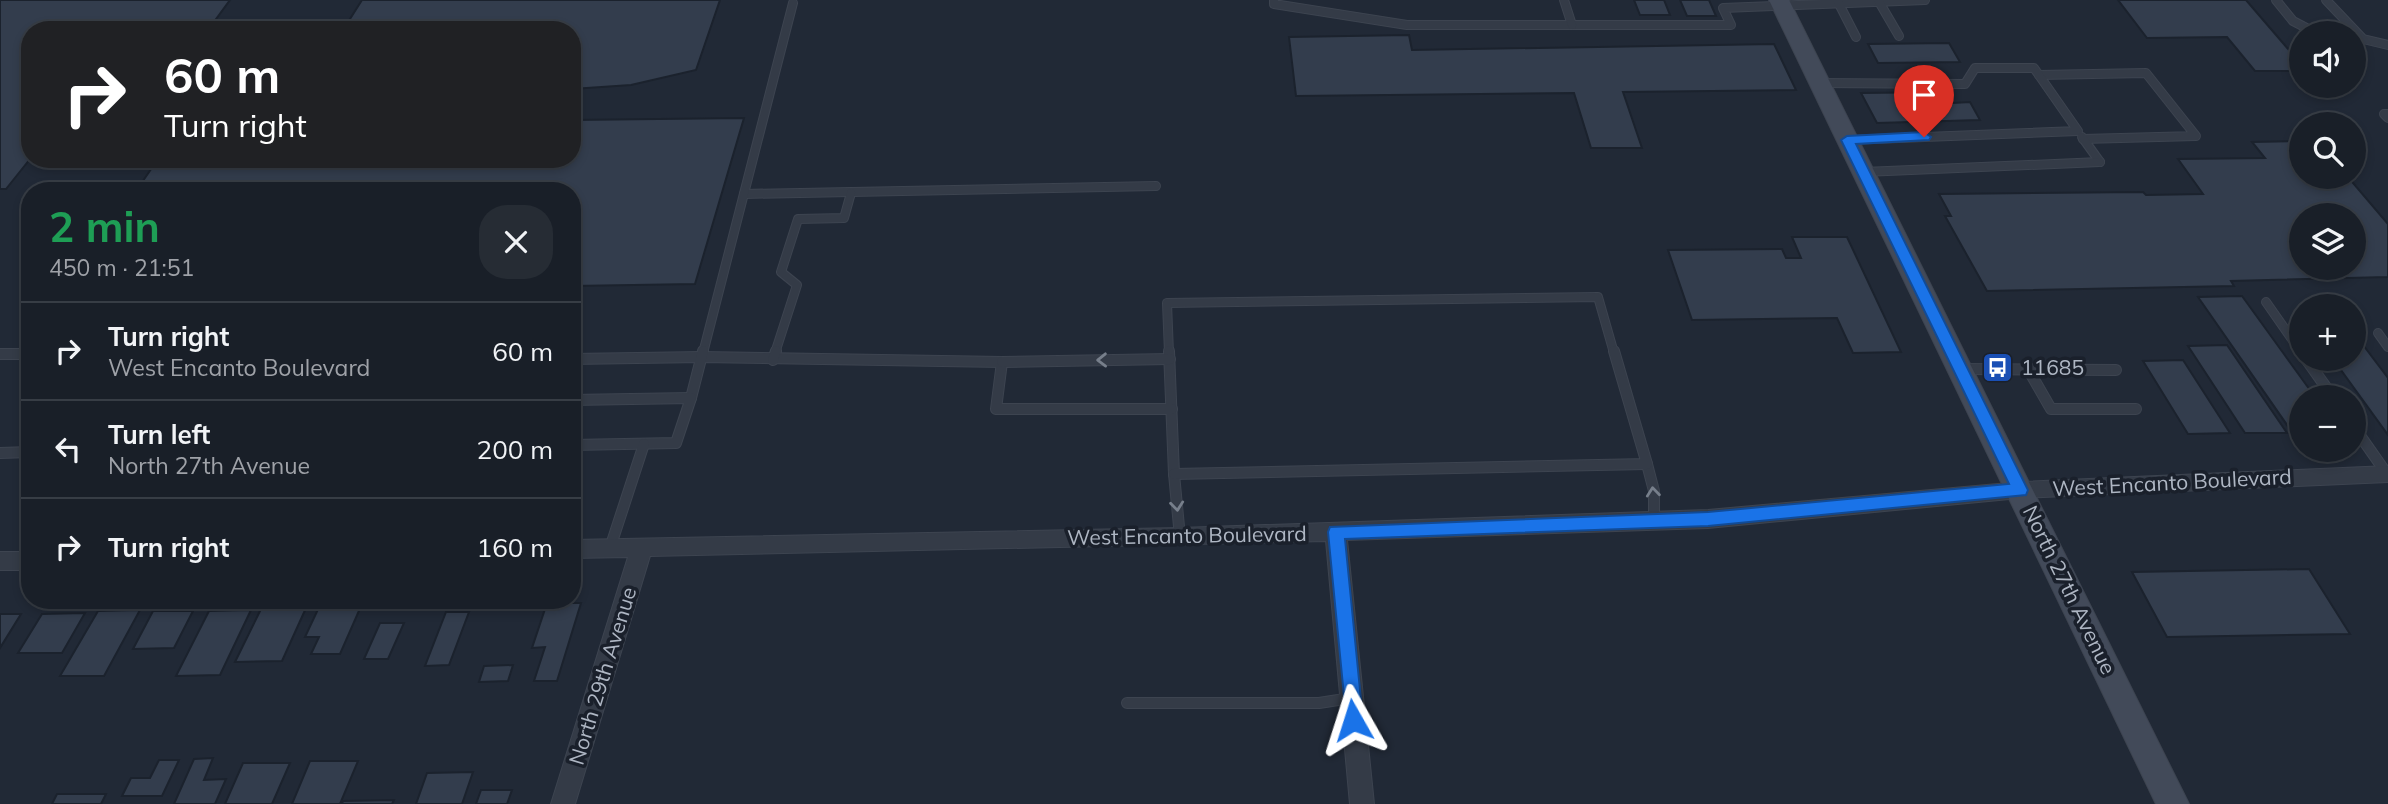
<!DOCTYPE html>
<html lang="en">
<head>
<meta charset="utf-8">
<style>
  body { margin:0; font-family:Mulish,sans-serif; background:#262c34; color:#f1f3f6; height:100vh; display:flex; flex-direction:column; font-size:26px; white-space:nowrap }
  * { box-sizing:border-box; margin:0 }
  p { font-size:23px; color:#9fa2a8 }
  .icon { flex:none; width:38px; height:38px; fill:none; stroke:currentColor; stroke-width:2; stroke-linecap:round; stroke-linejoin:round }
  .map { position:relative; flex:1; overflow:hidden }
  .panel { position:absolute; left:21px; top:182px; width:560px; height:427px; display:flex; flex-direction:column; background:#191f28; border-radius:28px; box-shadow:0 4px 10px #0003,0 0 0 2px #373d45 }
  .panel>* { flex:none }
  .guide { position:absolute; left:21px; top:21px; width:560px; height:147px; border-radius:28px; box-shadow:0 4px 10px #0003,0 0 0 2px #373d45; background:#202124; color:#fff; overflow:hidden }
  .buttons { position:absolute; left:2289px; top:21px; display:grid; gap:14px }
  .buttons a { display:grid; place-items:center; width:77px; height:77px; border-radius:50%; background:#191f28; box-shadow:0 4px 10px #0003,0 0 0 2px #373d45; font-size:35px }
  .pin { position:absolute; display:grid; place-items:center; width:60px; height:60px; color:#fff; margin:-72px -30px; border-radius:50% 50% 50% 0; rotate:-45deg; box-shadow:0 0 7px #0007 }
  .pin .icon { rotate:45deg }
  .me { position:absolute; width:77px; margin:-38px; rotate:354deg; stroke-linejoin:round; filter:drop-shadow(0 0 5px #0008) }
  .turn { display:flex; align-items:center; gap:24px; height:147px; padding:0 28px; font-size:32px }
  .turn .icon { width:91px; height:91px; stroke-width:2.5 }
  .turn b { display:block; font-size:49px; line-height:60px }
  .round { display:grid; place-items:center; flex:none; width:74px; height:74px; border-radius:28px; background:#262c34 }
  .headline { display:flex; align-items:center; justify-content:space-between; height:119px; padding:0 28px }
  h1 { font-size:42px; font-weight:700; line-height:52px; color:#1e9e55 }
  ul { padding:0; list-style:none }
  li { display:flex; align-items:center; gap:21px; height:98px; padding:0 28px; border-top:2px solid #373d45 }
  li div { flex:1 }
  li b { display:block; font-size:26px }
  li em { font-style:normal }
  .map>svg:first-child { display:block }
</style>
</head>
<body>
<div class="map">
<svg width="2388" height="804" viewBox="0 0 2388 804">
  <rect width="100%" height="100%" fill="#212936"/>
  <g fill="#333d4d" stroke="#1b222d" stroke-width="2" fill-rule="evenodd">
    <path d="M0,0H230L208,30H30V159L6,189H0Z"/>
    <path d="M362,0H720L696,70L631,85L572,89V30H343Z"/>
    <path d="M1634,0H1664L1670,15H1640Z"/>
    <path d="M1680,0H1709L1716,16H1687Z"/>
    <path d="M2118,0H2246L2301,64V71H2255L2227,37L2147,38Z"/>
    <path d="M1409,35L1412,50L1774,44L1796,90L1623,92L1642,148H1591L1574,93L1296,96L1289,37Z"/>
    <path d="M1949,43L1960,62L1878,63L1868,44Z"/>
    <path d="M1946,92L1953,103L1970,102L1980,120L1877,123L1861,93Z"/>
    <path d="M744,118L695,284L572,286V191H136L158,159H572V120Z"/>
    <path d="M2301,141V177H2348L2388,224V277L2231,281L2234,286L1987,291L1945,216H1951L1939,194L2143,192L2146,195L2203,194L2178,159L2265,158L2252,142ZM2301,215H2354V268H2301Z"/>
    <path d="M1792,237H1847L1901,352L1853,353L1837,318L1692,320L1668,250L1782,249L1786,258H1801Z"/>
    <path d="M2242,296L2315,397H2301V435H2294L2198,297Z"/>
    <path d="M2354,333L2388,378V435L2333,359H2354Z"/>
    <path d="M2227,345L2287,433H2245L2188,346Z"/>
    <path d="M2183,360L2230,433L2188,434L2143,361Z"/>
    <path d="M2309,569L2350,634L2167,637L2132,572Z"/>
    <path d="M547,603H581L557,681H534L545,647L532,648Z"/>
    <path d="M362,604L340,654H311L319,637H305L320,605Z"/>
    <path d="M306,608L282,661L235,662L261,609Z"/>
    <path d="M140,610L104,676H60L98,611Z"/>
    <path d="M251,610L220,675L176,676L209,611Z"/>
    <path d="M153,611H193L174,648L133,649Z"/>
    <path d="M446,612H469L449,665L425,666Z"/>
    <path d="M85,613L62,653H18L42,614Z"/>
    <path d="M0,614H21L0,648Z"/>
    <path d="M380,623H404L388,659H364Z"/>
    <path d="M513,665L508,681L479,682L484,666Z"/>
    <path d="M213,758L204,780L226,779L215,804H174L194,759Z"/>
    <path d="M159,760H179L162,796H122L131,778H150Z"/>
    <path d="M310,761H358L340,804H292Z"/>
    <path d="M243,763H290L272,804H225Z"/>
    <path d="M473,772L462,804H416L427,773Z"/>
    <path d="M481,790H512L507,804H476Z"/>
    <path d="M57,794H106L101,804H52Z"/>
    <path d="M394,800L392,804H342L343,801Z"/>
  </g>
  <g fill="none" stroke-linecap="round" stroke-linejoin="round">
    <defs>
      <g id="service-far1">
        <path d="M1274,0V4L1407,25H1731L1723,8L1925,0"/>
        <path d="M1564,0L1572,25"/>
        <path d="M1837,0L1856,37"/>
        <path d="M1878,0L1899,36"/>
        <path d="M2276,0L2293,21L2316,33"/>
        <path d="M2326,0L2363,39L2388,45"/>
        <path d="M2039,75L2146,73L2196,136L2083,139"/>
        <path d="M1819,83L1965,84L1975,68H2034L2078,131L1848,140"/>
        <path d="M2388,114H2384L2388,118"/>
        <path d="M2082,137L2100,162"/>
        <path d="M1864,172L2100,162"/>
        <path d="M744,194L1156,186"/>
        <path d="M2266,302L2301,352"/>
        <path d="M2378,333L2388,347"/>
        <path d="M703,353L793,3"/>
        <path d="M775,353L797,285L781,272L798,219L844,218L851,193"/>
        <path d="M1169,353L1167,303L1598,297L1614,353"/>
      </g>
      <g id="service">
        <path d="M1169,351L1174,474"/>
        <path d="M0,354H30"/>
        <path d="M572,359L702,357L1002,362L996,409H1172"/>
        <path d="M2306,359L2333,397"/>
        <path d="M773,360L776,351"/>
        <path d="M1002,362L1170,359"/>
        <path d="M1960,369L2116,370"/>
        <path d="M2028,369L2051,409H2136"/>
        <path d="M691,398L703,351"/>
        <path d="M572,400L691,398L676,443L572,445"/>
        <path d="M2354,427L2387,474"/>
        <path d="M0,453L30,452"/>
        <path d="M1647,464L1654,491V521"/>
        <path d="M1174,474L1180,537"/>
        <path d="M1174,474L1647,464L1614,351"/>
        <path d="M610,548L644,444"/>
        <path d="M1127,703H1319L1351,698"/>
      </g>
      <g id="minor">
        <path d="M2388,466V482L2020,498L1708,528L1347,540L1374,804H1350L1326,541L650,556L575,804H551L628,557L572,558V540L1180,528L1708,510L2020,482Z"/>
        <rect x="0" y="552" width="30" height="18"/>
      </g>
      <path id="secondary" d="M1769,0H1789L2189,804H2156Z"/>
    </defs>
    <use href="#service-far1" stroke="#3d4450" stroke-width="10"/>
    <use href="#service" stroke="#3d4450" stroke-width="12"/>
    <use href="#minor" stroke="#3d4450" stroke-width="2"/>
    <use href="#secondary" stroke="#3d4450" stroke-width="2"/>
    <use href="#service-far1" stroke="#343b47" stroke-width="8"/>
    <use href="#service" stroke="#343b47" stroke-width="10"/>
    <use href="#minor" fill="#343b47" fill-rule="evenodd"/>
    <use href="#secondary" fill="#424a59" fill-rule="evenodd"/>
  </g>
  <defs><path id="oneway-chevron" d="M-2-3.5L2.5 0L-2 3.5" fill="none" stroke-width="1.6" stroke-linecap="round" stroke-linejoin="round" transform="scale(1.75)"/></defs>
  <g stroke="#777f8b">
    <use href="#oneway-chevron" transform="translate(1102 360) rotate(179)"/>
    <use href="#oneway-chevron" transform="translate(1653 492) rotate(-96)"/>
    <use href="#oneway-chevron" transform="translate(1177 506) rotate(84)"/>
  </g>
  <path fill="#1a73e8" stroke="#114b97" stroke-width="2" d="M1924,132L1931,137L1929,140L1856,144L2028,490L2026,495L1708,526L1345,539L1363,720L1360,727L1353,729L1347,727L1328,532L1330,527L1708,512L2009,484L1841,140L1847,136Z"/>
  <defs>
    <symbol id="bus-square" viewBox="-11 -11 22 22"><rect x="-9" y="-9" width="18" height="18" rx="4" fill="#1a4fb4" stroke="#1a202b"/><path d="M-5-6H5V4H4V6H2V4H-2V6H-4V4H-5ZM-3.5-4V0h7V-4ZM-3.5 1.2v1.5H-2V1.2ZM2 1.2v1.5H3.5V1.2Z" fill="#fff"/></symbol>
  </defs>
  <g fill-rule="evenodd">
    <use href="#bus-square" x="1980" y="350" width="35" height="35"/>
  </g>
  <g text-anchor="middle" stroke-width="7" stroke-linejoin="round" paint-order="stroke">
    <g font-size="21" fill="#aeb6c3" stroke="#1a202b" text-anchor="start">
      <text x="2021" y="375">11685</text>
    </g>
    <g font-size="21" fill="#aeb6c3" stroke="#1a202b">
      <text transform="translate(2172 483) rotate(-3)" y="7">West Encanto Boulevard</text>
      <text transform="translate(1187 536) rotate(-1)" y="7">West Encanto Boulevard</text>
      <text transform="translate(2069 590) rotate(64)" y="7">North 27th Avenue</text>
      <text transform="translate(603 676) rotate(-73)" y="7">North 29th Avenue</text>
    </g>
  </g>
</svg>
<div class="buttons">
<a><svg class="icon" aria-label="sound" viewBox="0 0 24 24"><path d="M4 9h4l5-4v14l-5-4H4zM17 9q2 3 0 6"/></svg></a>
<a><svg class="icon" aria-label="search" viewBox="0 0 24 24"><circle cx="10" cy="10" r="6"/><path d="M15 15l6 6"/></svg></a>
<a><svg class="icon" aria-label="layers" viewBox="0 0 24 24"><path d="M12 4l9 5-9 5-9-5zM3 14l9 5 9-5"/></svg></a>
<a>+</a>
<a>−</a>
</div>
<div class="pin" style="left:1924px;top:137px;background:#d93025"><svg class="icon" aria-label="arrive" viewBox="0 0 24 24"><path d="M6 21V4h12l-3 4 3 4H6"/></svg></div>
<svg class="me" style="left:1353px;top:720px" viewBox="-20 -20 40 40"><path d="M0-17L14 15 0 8-14 15z" fill="#1a73e8" stroke="#fff" stroke-width="4"/></svg>
<div class="guide">
<div class="turn"><svg class="icon" aria-label="right" viewBox="0 0 24 24"><path d="M7 20v-9h11M14 6l5 5-5 5"/></svg><div><b>60 m</b>Turn right</div></div>
</div>
<section class="panel">
<div class="headline"><div><h1>2 min</h1><p>450 m · 21:51</p></div><a class="round"><svg class="icon" aria-label="close" viewBox="0 0 24 24"><path d="M6 6l12 12M18 6L6 18"/></svg></a></div>
<ul>
<li><svg class="icon" aria-label="right" viewBox="0 0 24 24"><path d="M7 20v-9h11M14 6l5 5-5 5"/></svg><div><b>Turn right</b><p>West Encanto Boulevard</p></div><em>60 m</em></li>
<li><svg class="icon" aria-label="left" viewBox="0 0 24 24"><path d="M17 20v-9H6M10 6l-5 5 5 5"/></svg><div><b>Turn left</b><p>North 27th Avenue</p></div><em>200 m</em></li>
<li><svg class="icon" aria-label="right" viewBox="0 0 24 24"><path d="M7 20v-9h11M14 6l5 5-5 5"/></svg><div><b>Turn right</b></div><em>160 m</em></li>
</ul>
</section>
</div>
</body>
</html>
